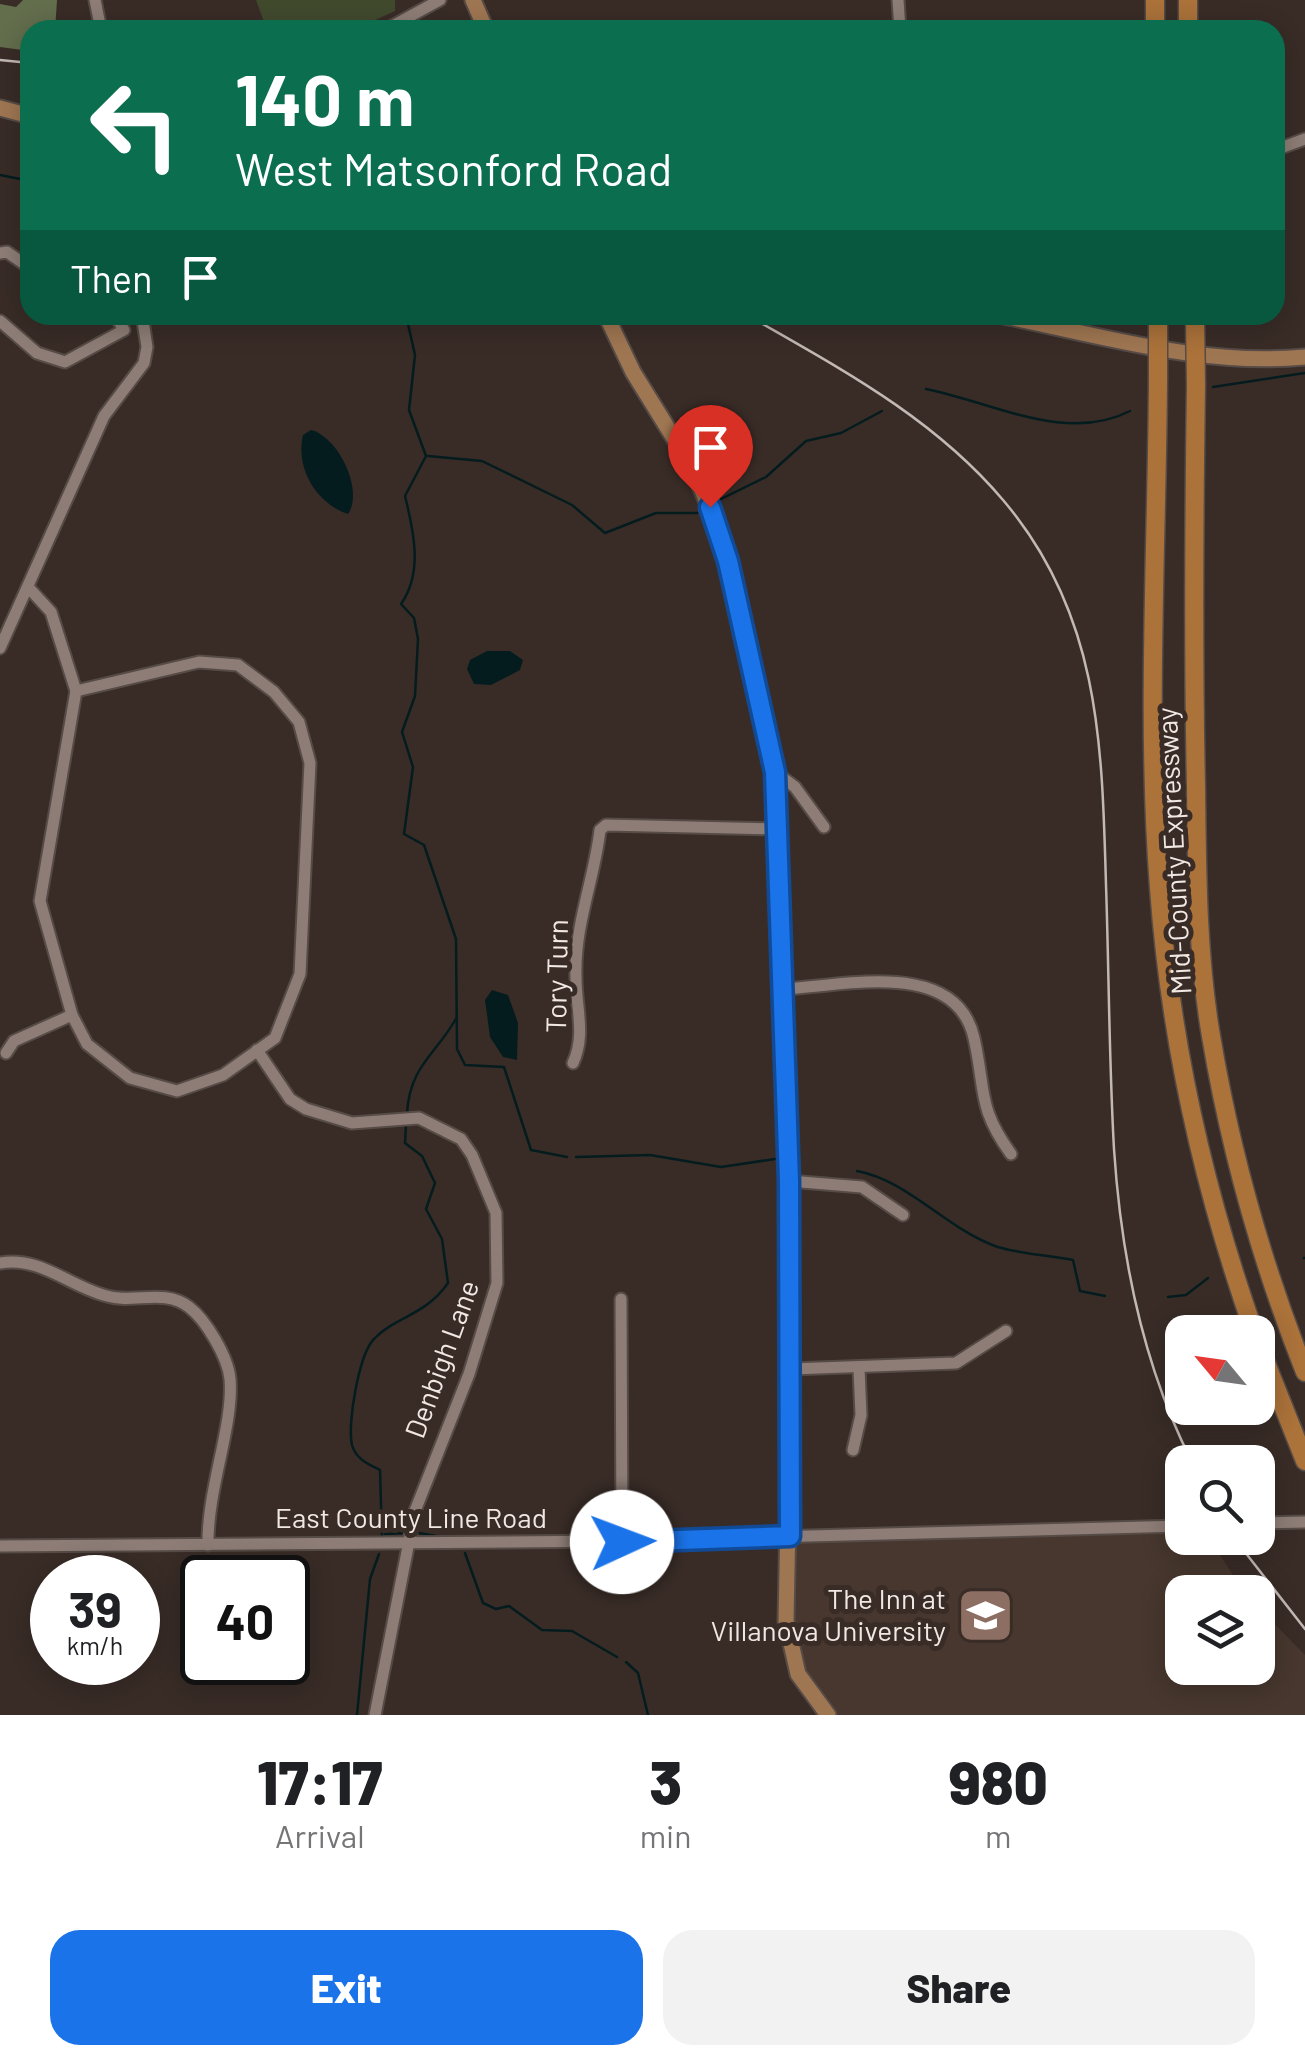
<!DOCTYPE html>
<html lang="en">
<head>
<meta charset="utf-8">
<style>
  body { margin:0; font-family:Barlow,sans-serif; background:#f2f2f2; color:#202124; height:100vh; display:flex; flex-direction:column; font-size:38px; white-space:nowrap }
  * { box-sizing:border-box; margin:0 }
  p { font-size:32px; color:#757577 }
  .icon { flex:none; width:55px; height:55px; fill:none; stroke:currentColor; stroke-width:2; stroke-linecap:round; stroke-linejoin:round }
  .map { position:relative; height:1715px; overflow:hidden }
  .sheet { display:flex; flex-direction:column; background:#fff; flex:1 }
  .sheet>* { flex:none }
  .hud { position:absolute; left:20px; top:20px; width:1265px; height:305px; border-radius:30px; box-shadow:0 5px 25px #0003; background:#0b6e4f; color:#fff; overflow:hidden }
  .needle { width:65px; rotate:299deg }
  .controls { position:absolute; left:1165px; top:1315px; display:grid; gap:20px }
  .controls a { display:grid; place-items:center; width:110px; height:110px; border-radius:20px; background:#fff; box-shadow:0 5px 25px #0003; font-size:50px }
  .speed { position:absolute; left:30px; top:1555px; display:flex; gap:20px; font-size:50px; font-weight:700; text-align:center }
  .speed>* { display:grid; place-content:center; width:130px; height:130px; border-radius:50%; background:#fff; box-shadow:0 5px 25px #0003; line-height:1 }
  .speed small { font-size:25px; font-weight:400 }
  .speed .limit { border:5px solid #111; border-radius:15px; background:#fff; color:#111 }
  .pin { position:absolute; display:grid; place-items:center; width:85px; height:85px; color:#fff; margin:-102px -42px; border-radius:50% 50% 50% 0; rotate:-45deg; box-shadow:0 0 10px #0007 }
  .pin .icon { rotate:45deg }
  .me { position:absolute; width:110px; margin:-55px; rotate:88deg; stroke-linejoin:round; filter:drop-shadow(0 0 8px #0008) }
  .turn { display:flex; align-items:center; gap:35px; height:210px; padding:0 50px; font-size:45px }
  .turn .icon { width:130px; height:130px; stroke-width:2.5 }
  .turn b { display:block; font-size:70px; line-height:85px }
  .then { display:flex; align-items:center; height:95px; padding:0 50px; background:#0003; gap:20px; font-size:38px }
  .eta { display:flex; justify-content:space-evenly; align-items:center; height:170px; text-align:center }
  .eta b { font-size:60px; font-weight:800; line-height:70px }
  .button { display:flex; gap:20px; margin-top:auto; padding:20px 50px }
  .button a { flex:1; height:115px; border-radius:30px; background:#1a73e8; color:#fff; font-size:40px; font-weight:800; line-height:115px; text-align:center }
  .button a+a { background:#f2f2f2; color:#202124 }
  .map>svg:first-child { display:block }
</style>
</head>
<body>
<div class="map">
<svg width="1305" height="1715" viewBox="0 0 1305 1715">
  <rect width="100%" height="100%" fill="#392c27"/>
  <path fill="#47372e" d="M1182,1526V1538H1209L1244,1592H1182V1668H1258V1607L1305,1655V1715H828L792,1660L790,1536Z"/>
  <path fill="#414a2d" d="M256,0H395V11L353,30H267Z"/>
  <path fill="#636e4d" d="M23,0H57L55,30H30V51L0,47V4L16,7Z"/>
  <g fill="#041c1e">
    <path d="M311,430C339,437 364,491 348,514C317,504 295,469 303,435Z"/>
    <path d="M487,651H510L523,660L520,670L491,685L474,684L467,669L470,660Z"/>
    <path d="M492,990L508,995L518,1023L517,1060L503,1057L490,1037L485,1000Z"/>
  </g>
  <g fill="none" stroke-linecap="round" stroke-linejoin="round">
    <g stroke="#041c1e" stroke-width="2.5">
      <path d="M0,175L30,181"/>
      <path d="M406,315L415,355L409,410L426,456L405,496C414,532 423,573 401,604L414,618L418,639L415,696L402,732L413,767L404,834L424,845L456,939L457,1049L465,1065L504,1067L531,1150L567,1157"/>
      <path d="M1213,387L1305,373"/>
      <path d="M926,389C992,402 1066,444 1130,411"/>
      <path d="M428,456L482,461L572,505L605,533L656,513H697"/>
      <path d="M717,501L766,477L806,441L841,433L882,411"/>
      <path d="M407,1113C410,1065 436,1055 457,1017"/>
      <path d="M576,1157L650,1155L721,1167L775,1159"/>
      <path d="M857,1171C907,1180 946,1228 995,1246C1018,1254 1048,1255 1073,1260L1080,1291L1105,1296"/>
      <path d="M1304,1258H1305"/>
      <path d="M1168,1297L1186,1295L1208,1278"/>
      <path d="M419,1533L436,1536"/>
      <path d="M385,1534L405,1533"/>
      <path d="M382,1538L380,1470C368,1464 356,1459 352,1445C347,1424 359,1354 374,1339C396,1316 425,1316 448,1283L442,1239L426,1209L435,1183L422,1156L405,1143L406,1125"/>
      <path d="M465,1553L483,1603L496,1609L509,1606L542,1630L572,1631L617,1657"/>
      <path d="M626,1662L638,1673L648,1715"/>
      <path d="M357,1715L370,1579L379,1554"/>
    </g>
    <defs>
      <g id="minor">
        <path d="M95,0L101,30"/>
        <path d="M898,0L900,30"/>
        <path d="M385,30L440,0"/>
        <path d="M1275,150L1305,139"/>
        <path d="M0,253L7,252L30,268"/>
        <path d="M0,321L37,353L65,362L124,330L115,315"/>
        <path d="M28,587L51,612L76,691"/>
        <path d="M0,648L104,416L144,363L147,347L142,315"/>
        <path d="M199,662L238,665L274,692L299,722L310,763L300,974L275,1038L223,1075L177,1091L130,1078L87,1044L72,1015L40,901L76,691Z"/>
        <path d="M775,772L795,787L824,827"/>
        <path d="M784,989C844,986 956,958 974,1038C986,1091 977,1107 1011,1154"/>
        <path d="M257,1050L290,1099L306,1109L352,1123L419,1118L461,1139L472,1155L496,1213L497,1283L469,1374L415,1511L375,1715"/>
        <path d="M6,1053L14,1041L72,1015"/>
        <path d="M573,1063C586,1035 576,1008 576,978C574,926 594,881 600,830L606,825L779,829"/>
        <path d="M789,1181L862,1187L903,1215"/>
        <path d="M0,1263C41,1256 70,1287 107,1296C134,1304 164,1288 189,1307C206,1320 228,1357 230,1379C234,1425 207,1489 208,1545"/>
        <path d="M621,1299L622,1541"/>
        <path d="M791,1369L956,1363L1006,1331"/>
        <path d="M853,1450L861,1415L859,1369"/>
        <path d="M1258,1523L1305,1522"/>
        <path d="M0,1546L622,1541L1182,1526"/>
      </g>
      <g id="major">
        <path d="M473,0L486,30"/>
        <path d="M0,108L30,116"/>
        <path d="M606,315L633,372L693,469L722,537L775,772L789,1181L791,1369L786,1621L798,1674L828,1715"/>
        <path d="M999,315C1098,335 1204,367 1305,357"/>
      </g>
      <g id="highway">
        <path d="M1155,0V30"/>
        <path d="M1188,30V0"/>
        <path d="M1158,379C1157,548 1146,720 1159,888C1170,1039 1204,1190 1254,1332"/>
        <path d="M1196,385C1194,519 1193,653 1196,787C1197,869 1197,955 1211,1036C1230,1149 1263,1266 1305,1372"/>
        <path d="M1258,1343L1305,1461"/>
      </g>
    </defs>
    <use href="#minor" stroke="#564b46" stroke-width="15"/>
    <use href="#major" stroke="#564b46" stroke-width="19"/>
    <use href="#highway" stroke="#564b46" stroke-width="21"/>
    <use href="#minor" stroke="#8d7d76" stroke-width="11"/>
    <use href="#major" stroke="#9f7652" stroke-width="15"/>
    <use href="#highway" stroke="#ab723a" stroke-width="18"/>
    <g stroke="#c2b8b4" stroke-width="2.5">
      <path d="M0,60L30,63"/>
      <path d="M747,315C839,368 933,417 1003,500C1100,614 1102,743 1106,885C1109,973 1109,1061 1114,1149C1121,1256 1143,1366 1192,1462"/>
      <path d="M1234,1538L1305,1629"/>
    </g>
    <defs>
      <g id="highway-bridge">
        <path d="M1158,317V379"/>
        <path d="M1195,319L1196,385"/>
      </g>
    </defs>
    <use href="#highway-bridge" stroke="#564b46" stroke-width="21" stroke-linecap="butt"/>
    <use href="#highway-bridge" stroke="#ab723a" stroke-width="18"/>
  </g>
  <g fill="none" stroke-linecap="round" stroke-linejoin="round">
    <defs>
      <path id="route" d="M622,1542L790,1536L789,1181L775,772L728,561L710,507"/>
    </defs>
    <use href="#route" stroke="#114b97" stroke-width="25"/>
    <use href="#route" stroke="#1a73e8" stroke-width="18"/>
  </g>
  <defs>
    <symbol id="university-square" viewBox="-11 -11 22 22"><rect x="-9" y="-9" width="18" height="18" rx="4" fill="#8d6e63" stroke="#392c27"/><path d="M0-5L7-2L0 1L-7-2ZM-4 1L0 2.5L4 1V4Q0 6-4 4Z" fill="#fff"/></symbol>
  </defs>
  <g fill-rule="evenodd">
    <use href="#university-square" x="954" y="1584" width="63" height="63"/>
  </g>
  <g text-anchor="middle" stroke-width="10" stroke-linejoin="round" paint-order="stroke">
    <g font-size="28" fill="#f1e8e4" stroke="#392c27">
      <text transform="translate(1174 851) rotate(-93)" y="10">Mid-County Expressway</text>
      <text transform="translate(557 976) rotate(-89)" y="10">Tory Turn</text>
      <text transform="translate(442 1359) rotate(-70)" y="10">Denbigh Lane</text>
      <text x="411" y="1528">East County Line Road</text>
    </g>
    <g font-size="28" fill="#f1e8e4" stroke="#392c27" text-anchor="end">
      <text x="946" y="1609">The Inn at<tspan x="946" dy="32">Villanova University</tspan></text>
    </g>
  </g>
</svg>
<div class="controls">
<a><svg class="needle" viewBox="-14 -14 28 28"><path d="M0-13l5 13h-10z" fill="#e53935"/><path d="M0 13l5-13h-10z" fill="#757577"/></svg></a>
<a><svg class="icon" aria-label="search" viewBox="0 0 24 24"><circle cx="10" cy="10" r="6"/><path d="M15 15l6 6"/></svg></a>
<a><svg class="icon" aria-label="layers" viewBox="0 0 24 24"><path d="M12 4l9 5-9 5-9-5zM3 14l9 5 9-5"/></svg></a>
</div>
<div class="speed"><div>39<small>km/h</small></div><div class="limit">40</div></div>
<div class="pin" style="left:710px;top:507px;background:#d93025"><svg class="icon" aria-label="arrive" viewBox="0 0 24 24"><path d="M6 21V4h12l-3 4 3 4H6"/></svg></div>
<svg class="me" style="left:622px;top:1542px" viewBox="-20 -20 40 40"><circle r="19" fill="#fff"/><path d="M0-13L10 11 0 6-10 11z" fill="#1a73e8"/></svg>
<div class="hud">
<div class="turn"><svg class="icon" aria-label="left" viewBox="0 0 24 24"><path d="M17 20v-9H6M10 6l-5 5 5 5"/></svg><div><b>140 m</b>West Matsonford Road</div></div>
<div class="then">Then<svg class="icon" aria-label="arrive" viewBox="0 0 24 24"><path d="M6 21V4h12l-3 4 3 4H6"/></svg></div>
</div>
</div>
<section class="sheet">
<div class="eta">
<div><b>17:17</b><p>Arrival</p></div>
<div><b>3</b><p>min</p></div>
<div><b>980</b><p>m</p></div>
</div>
<div class="button"><a>Exit</a><a>Share</a></div>
</section>
</body>
</html>
